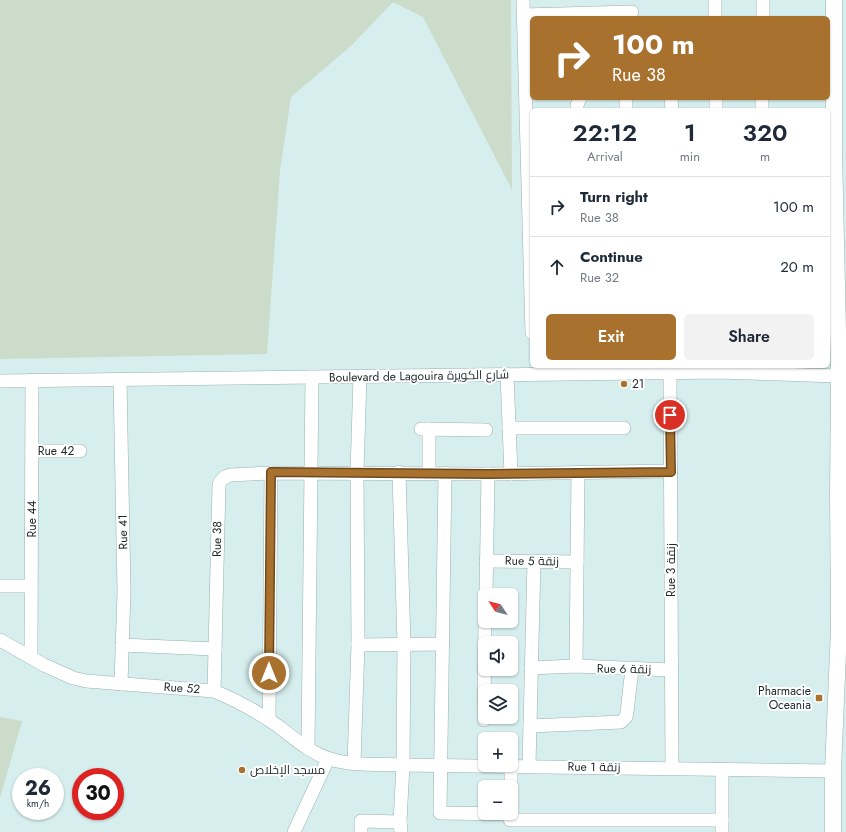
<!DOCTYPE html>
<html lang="en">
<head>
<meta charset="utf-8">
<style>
  body { margin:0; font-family:Jost,Cairo,sans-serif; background:#f2f2f3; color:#1f2937; height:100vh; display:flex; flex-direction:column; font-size:15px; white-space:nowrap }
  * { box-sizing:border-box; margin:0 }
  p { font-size:13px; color:#747a83 }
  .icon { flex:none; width:22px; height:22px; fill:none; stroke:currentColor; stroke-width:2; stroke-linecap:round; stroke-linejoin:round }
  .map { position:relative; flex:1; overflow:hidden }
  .panel { position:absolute; left:530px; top:108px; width:300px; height:260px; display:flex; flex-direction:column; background:#fff; border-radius:6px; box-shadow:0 1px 3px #0004 }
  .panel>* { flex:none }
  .guide { position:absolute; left:530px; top:16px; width:300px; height:84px; border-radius:6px; box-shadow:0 1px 3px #0004; background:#a8712e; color:#fff; overflow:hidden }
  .needle { width:26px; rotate:306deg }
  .controls { position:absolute; left:478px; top:588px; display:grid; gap:8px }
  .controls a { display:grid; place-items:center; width:40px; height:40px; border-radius:6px; background:#fff; box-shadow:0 1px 3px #0004; font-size:20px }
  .speed { position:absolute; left:12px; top:768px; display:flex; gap:8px; font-size:20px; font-weight:700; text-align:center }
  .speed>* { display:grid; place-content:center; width:52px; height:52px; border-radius:50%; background:#fff; box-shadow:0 1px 3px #0004; line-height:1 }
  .speed small { font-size:10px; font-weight:400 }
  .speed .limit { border:6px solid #d22; background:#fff; color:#111 }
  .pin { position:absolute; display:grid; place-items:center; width:34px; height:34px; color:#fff; margin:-17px; border:2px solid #fff; border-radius:50%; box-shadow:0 1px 4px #0007 }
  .me { position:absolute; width:44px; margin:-22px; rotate:0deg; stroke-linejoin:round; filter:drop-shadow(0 0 3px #0008) }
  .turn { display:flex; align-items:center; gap:14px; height:84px; padding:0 16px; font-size:18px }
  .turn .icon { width:52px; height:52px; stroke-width:2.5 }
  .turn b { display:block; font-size:28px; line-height:34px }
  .eta { display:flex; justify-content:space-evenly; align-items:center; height:68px; text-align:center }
  .eta b { font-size:24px; font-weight:600; line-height:28px }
  .cta { display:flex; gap:8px; margin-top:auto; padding:8px 16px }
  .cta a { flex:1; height:46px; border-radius:6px; background:#a8712e; color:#fff; font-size:16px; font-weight:600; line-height:46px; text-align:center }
  .cta a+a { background:#f2f2f3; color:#1f2937 }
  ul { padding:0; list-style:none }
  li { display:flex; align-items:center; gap:12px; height:60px; padding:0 16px; border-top:1px solid #e0e1e3 }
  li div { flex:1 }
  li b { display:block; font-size:15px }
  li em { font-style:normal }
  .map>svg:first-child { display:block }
</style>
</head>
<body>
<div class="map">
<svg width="846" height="832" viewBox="0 0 846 832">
  <rect width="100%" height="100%" fill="#d6eeee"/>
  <g fill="#cbdccb">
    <path d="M0,0H511L512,190L423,17L393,2L352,45L291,97L280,171L267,354L0,359Z"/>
    <path d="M0,717L22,721L0,798Z"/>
  </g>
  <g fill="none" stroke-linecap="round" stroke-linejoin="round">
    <defs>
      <g id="minor">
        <path d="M523,0L532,333"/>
        <path d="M715,0V18"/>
        <path d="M524,15L632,12"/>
        <path d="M763,18V0"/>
        <path d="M671,98L672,110"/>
        <path d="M716,98V110"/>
        <path d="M577,110V105L580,98"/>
        <path d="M626,110V98"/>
        <path d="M762,110V98"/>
        <path d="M670,373L672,768"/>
        <path d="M507,375L511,474"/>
        <path d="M120,379L124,591L121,684"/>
        <path d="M0,381L718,372L839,376"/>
        <path d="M509,428H624"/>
        <path d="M421,429L486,430"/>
        <path d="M32,451H80"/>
        <path d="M399,472L404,644L403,765L400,822L401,832"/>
        <path d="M429,473V429"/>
        <path d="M445,473L440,813L510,814"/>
        <path d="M486,561L577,562"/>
        <path d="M0,586H31"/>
        <path d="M486,595L488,474"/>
        <path d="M0,640L44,665L73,678L86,681L214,691C236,700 258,712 278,726C294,738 310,753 330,759C352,766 379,764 403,765L833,771"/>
        <path d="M122,645L215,649"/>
        <path d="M358,645L443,644"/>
        <path d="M31,657L32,380"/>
        <path d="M576,666L578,472"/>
        <path d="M531,668L576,666L671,670"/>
        <path d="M214,691L219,485C221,479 224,477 230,475L271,473L488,474L671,471"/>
        <path d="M269,720L271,473"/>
        <path d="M484,720L485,621"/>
        <path d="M530,726L621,722L626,717L627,712L632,669"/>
        <path d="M308,748L312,377"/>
        <path d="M354,763L358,645L357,472L360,376"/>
        <path d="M529,766L534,561"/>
        <path d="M511,787V765"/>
        <path d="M510,820H722"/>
        <path d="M294,832L328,759"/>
        <path d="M361,832V821L400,822"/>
        <path d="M722,832V769"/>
      </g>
      <path id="tertiary" d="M833,832V771L839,628L838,494L839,376L834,151V0"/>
    </defs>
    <use href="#minor" stroke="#99b1b0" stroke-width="14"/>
    <use href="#tertiary" stroke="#99b1b0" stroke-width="17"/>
    <use href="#minor" stroke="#fff" stroke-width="13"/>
    <use href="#tertiary" stroke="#fff" stroke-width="16"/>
  </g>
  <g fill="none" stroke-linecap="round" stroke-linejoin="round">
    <defs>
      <path id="route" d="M269,673L271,472L488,474L671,472L670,415"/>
    </defs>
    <use href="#route" stroke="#6d491e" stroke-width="10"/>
    <use href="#route" stroke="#a8712e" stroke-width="7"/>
  </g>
  <g fill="#a8712e" stroke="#fff" stroke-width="1.5">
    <circle cx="624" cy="384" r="4"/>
    <rect x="815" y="694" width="8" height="8" rx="2"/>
    <circle cx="242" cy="770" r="4"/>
  </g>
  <g text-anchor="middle" stroke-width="4" stroke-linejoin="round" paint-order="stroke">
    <g font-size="12" fill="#212a2a" stroke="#fff">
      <text transform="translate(419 376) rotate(-1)" y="4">Boulevard de Lagouira شارع الكويرة</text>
      <text x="56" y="455">Rue 42</text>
      <text transform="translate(32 519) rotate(-90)" y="4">Rue 44</text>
      <text transform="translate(123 532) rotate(-91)" y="4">Rue 41</text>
      <text transform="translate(217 539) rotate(-89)" y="4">Rue 38</text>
      <text transform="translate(532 561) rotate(1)" y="4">Rue 5 زنقة</text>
      <text transform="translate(671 570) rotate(-90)" y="4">Rue 3 زنقة</text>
      <text transform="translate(624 669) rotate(1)" y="4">Rue 6 زنقة</text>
      <text transform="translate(182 688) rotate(4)" y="4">Rue 52</text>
      <text transform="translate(594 767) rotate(1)" y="4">Rue 1 زنقة</text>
    </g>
    <g font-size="12" fill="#212a2a" stroke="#fff" text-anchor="start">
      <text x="632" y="388">21</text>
      <text x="811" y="695" text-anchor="end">Pharmacie<tspan x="811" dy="14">Oceania</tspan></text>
      <text x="250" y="774">مسجد الإخلاص</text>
    </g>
  </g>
</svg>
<div class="controls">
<a><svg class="needle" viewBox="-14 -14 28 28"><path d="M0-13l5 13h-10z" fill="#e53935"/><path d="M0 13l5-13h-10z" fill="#747a83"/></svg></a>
<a><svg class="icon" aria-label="sound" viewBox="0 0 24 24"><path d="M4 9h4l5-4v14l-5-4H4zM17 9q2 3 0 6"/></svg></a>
<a><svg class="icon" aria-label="layers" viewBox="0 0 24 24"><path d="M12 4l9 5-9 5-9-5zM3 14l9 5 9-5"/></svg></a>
<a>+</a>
<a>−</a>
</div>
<div class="speed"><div>26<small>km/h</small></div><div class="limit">30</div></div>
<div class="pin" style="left:670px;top:415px;background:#d93025"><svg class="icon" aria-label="arrive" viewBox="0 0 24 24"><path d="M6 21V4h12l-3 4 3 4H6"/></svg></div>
<svg class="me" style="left:269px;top:673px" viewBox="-20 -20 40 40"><circle r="17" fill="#a8712e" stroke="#fff" stroke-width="3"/><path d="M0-11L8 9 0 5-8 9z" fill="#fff"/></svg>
<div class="guide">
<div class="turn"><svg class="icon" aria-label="right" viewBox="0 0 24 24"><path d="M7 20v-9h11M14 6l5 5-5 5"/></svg><div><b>100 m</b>Rue 38</div></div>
</div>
<section class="panel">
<div class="eta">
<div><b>22:12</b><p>Arrival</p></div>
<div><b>1</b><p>min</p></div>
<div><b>320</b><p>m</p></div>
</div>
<ul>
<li><svg class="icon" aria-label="right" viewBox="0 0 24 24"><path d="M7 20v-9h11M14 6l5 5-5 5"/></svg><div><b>Turn right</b><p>Rue 38</p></div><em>100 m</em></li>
<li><svg class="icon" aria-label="ahead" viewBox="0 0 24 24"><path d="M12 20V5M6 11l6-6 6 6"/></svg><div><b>Continue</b><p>Rue 32</p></div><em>20 m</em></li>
</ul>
<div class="cta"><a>Exit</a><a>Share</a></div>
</section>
</div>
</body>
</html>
